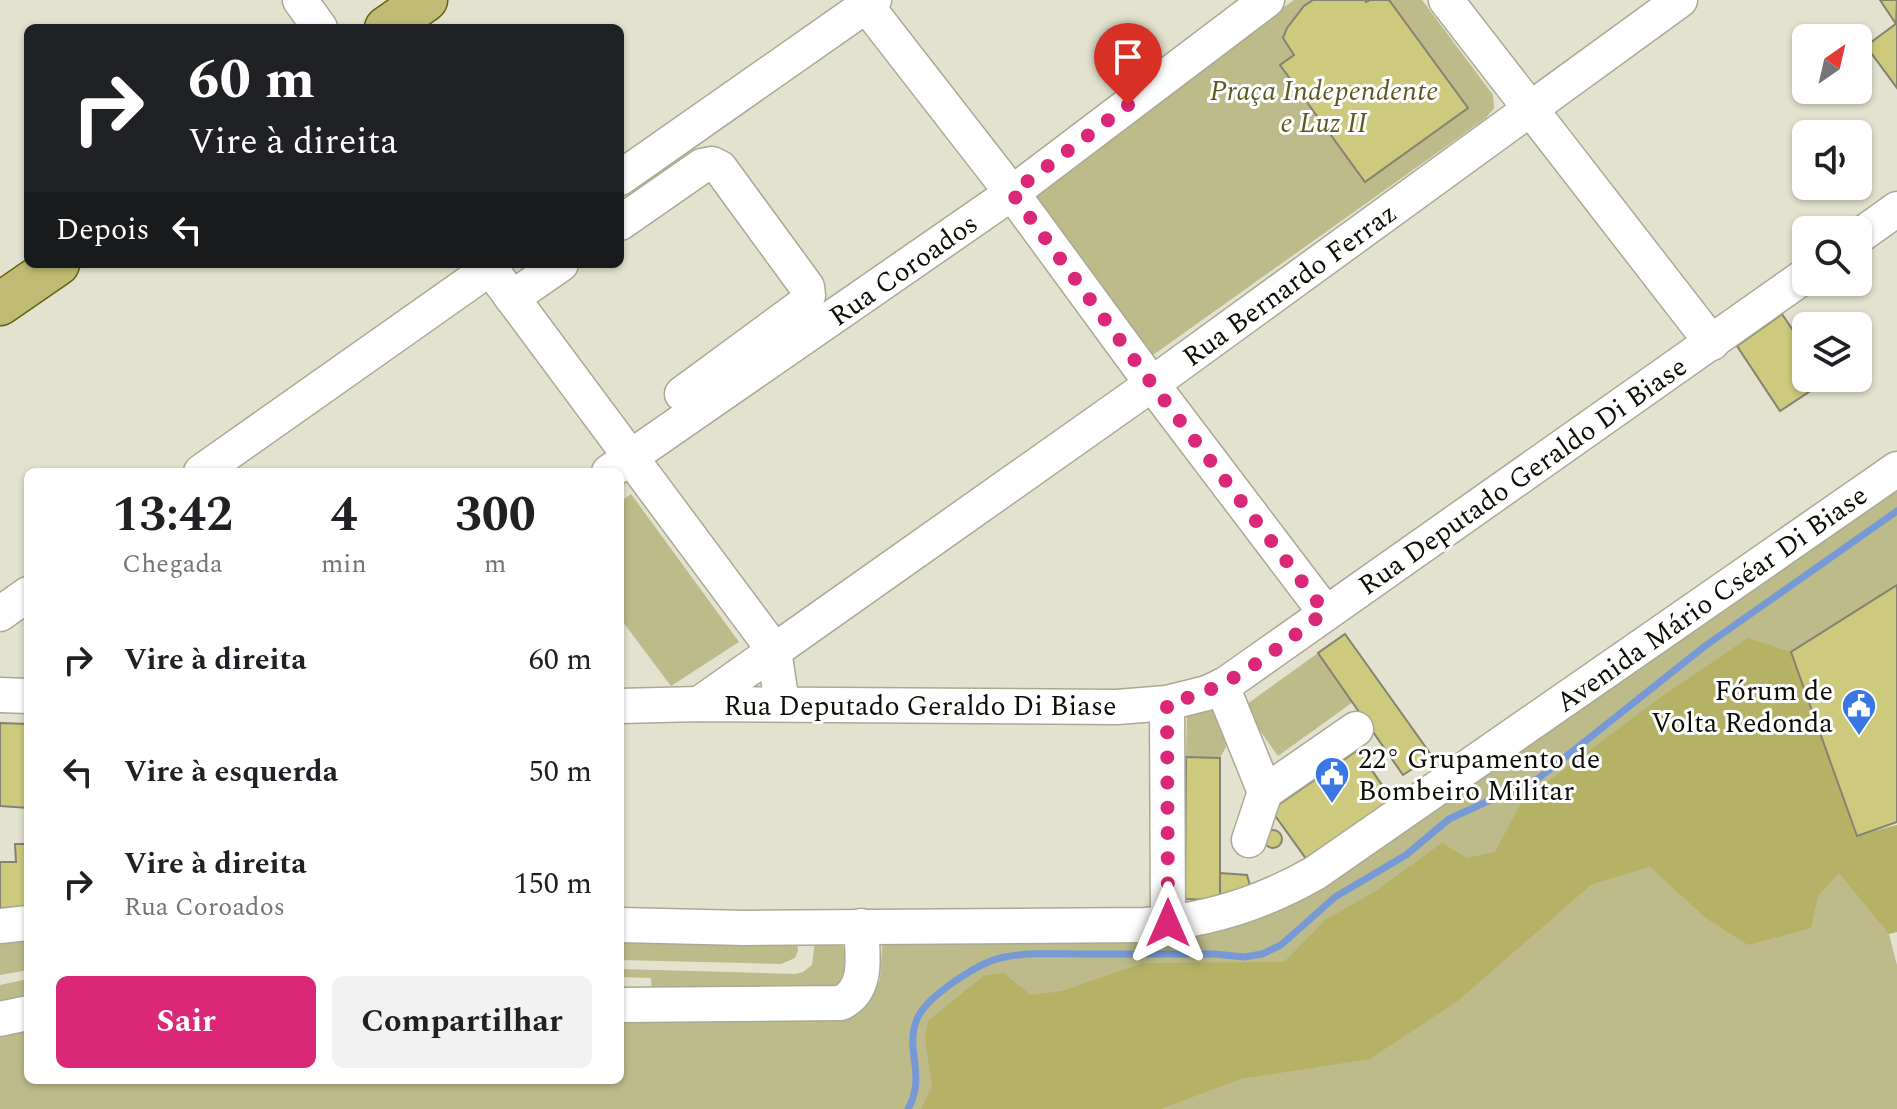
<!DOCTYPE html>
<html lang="pt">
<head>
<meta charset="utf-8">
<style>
  body { margin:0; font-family:Spectral,serif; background:#f2f2f2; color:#202124; height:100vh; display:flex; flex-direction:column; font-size:30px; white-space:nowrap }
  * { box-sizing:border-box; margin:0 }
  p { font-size:26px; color:#757577 }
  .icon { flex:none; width:44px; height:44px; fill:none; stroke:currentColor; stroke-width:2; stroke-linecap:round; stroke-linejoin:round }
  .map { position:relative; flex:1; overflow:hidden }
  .sheet { position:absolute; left:24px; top:468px; width:600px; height:616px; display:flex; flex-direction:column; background:#fff; border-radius:12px; box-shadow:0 2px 6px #0004 }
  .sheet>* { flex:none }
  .banner { position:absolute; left:24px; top:24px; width:600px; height:244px; border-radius:12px; box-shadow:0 2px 6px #0004; background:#202124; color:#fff; overflow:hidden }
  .needle { width:52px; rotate:34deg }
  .controls { position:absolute; left:1792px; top:24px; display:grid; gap:16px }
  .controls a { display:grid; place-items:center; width:80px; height:80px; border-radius:12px; background:#fff; box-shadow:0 2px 6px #0004; font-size:40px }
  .pin { position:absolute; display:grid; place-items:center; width:68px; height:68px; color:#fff; margin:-82px -34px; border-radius:50% 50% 50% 0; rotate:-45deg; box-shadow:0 0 8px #0007 }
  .pin .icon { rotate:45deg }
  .me { position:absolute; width:88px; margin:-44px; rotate:0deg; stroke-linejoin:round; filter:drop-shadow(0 0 6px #0008) }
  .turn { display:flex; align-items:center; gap:28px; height:168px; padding:0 32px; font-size:36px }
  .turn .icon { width:104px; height:104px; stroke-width:2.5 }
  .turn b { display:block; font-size:56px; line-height:68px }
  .then { display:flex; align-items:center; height:76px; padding:0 32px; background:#0003; gap:16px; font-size:30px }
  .eta { display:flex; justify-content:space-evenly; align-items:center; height:136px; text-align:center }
  .eta b { font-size:48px; font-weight:700; line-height:56px }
  .primary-button { display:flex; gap:16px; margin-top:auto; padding:16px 32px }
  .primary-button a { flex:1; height:92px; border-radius:12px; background:#db2777; color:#fff; font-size:32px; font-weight:700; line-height:92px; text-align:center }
  .primary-button a+a { background:#f2f2f2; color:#202124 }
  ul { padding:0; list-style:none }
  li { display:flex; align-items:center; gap:24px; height:112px; padding:0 32px }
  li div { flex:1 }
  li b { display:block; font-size:30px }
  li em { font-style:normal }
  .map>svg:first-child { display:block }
</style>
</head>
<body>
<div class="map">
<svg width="1897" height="1109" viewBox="0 0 1897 1109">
  <rect width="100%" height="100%" fill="#e2e2ce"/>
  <g fill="#bdbb8a">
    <path d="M1294,0H1422L1493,95L1494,108L1486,118L1153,355H1138L1129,348L1031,190Z"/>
    <path d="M1897,488V585L1791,652L1856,836L1897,825V931L1889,934L1897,965V1109H0V1034L28,1026V1080H620V1017L865,1004L880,980L883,934L1193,932Z"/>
    <path d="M631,494L739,642L671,686L620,618V502Z"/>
    <path d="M1318,653L1353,702L1278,756L1243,707Z"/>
    <path d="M1223,704L1226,747L1220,758L1186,757L1187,712Z"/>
    <path d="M28,935V970L0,975V936Z"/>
    <path d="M620,938L797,940L798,951L795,958L781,964L620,960Z"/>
    <path d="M815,940L841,944C851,958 845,974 843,990L652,998L651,978L620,977V969L795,974L803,972L812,965Z"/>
    <path d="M28,979V1000L0,1006V985Z"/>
  </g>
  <path fill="#b5b265" d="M1748,638L1791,652L1856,836L1897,825V932L1889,934L1839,873L1818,896L1811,928L1748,945L1706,918L1650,867L1592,884L1459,1000L1370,1059L1240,1079L1161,1109H921L932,1087L925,1038L928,1021L983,976L1003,973L1031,995L1062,991L1143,963L1284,962L1325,920L1374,892L1442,843L1467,858L1495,852L1522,801L1658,699Z"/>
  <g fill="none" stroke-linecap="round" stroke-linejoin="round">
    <path stroke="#779ad7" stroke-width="7" d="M908,1109C927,1075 904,1050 917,1019C927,996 980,961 1005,957C1031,952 1058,954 1085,954C1128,954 1171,954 1214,954L1244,957L1262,954L1281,945L1335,897L1406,855L1449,819L1539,778L1705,646L1897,511"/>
  </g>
  <g fill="#ceca7d" stroke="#848371" stroke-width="2">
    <path d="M1313,0H1365L1366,2L1370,0H1389L1468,108L1365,182L1280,65L1294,55L1283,38L1287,28L1304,6Z"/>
    <path d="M1880,0H1897L1896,24Z"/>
    <path d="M1897,23V88L1866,46Z"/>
    <path d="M1782,314L1806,350V378L1827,380L1780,411L1737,346Z"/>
    <path d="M1897,585V822L1857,836L1791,652Z"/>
    <path d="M1345,634L1432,756L1403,775L1318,653Z"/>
    <path d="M0,723L28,724V808L0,806Z"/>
    <path d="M1358,750L1393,801L1307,860L1271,810Z"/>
    <path d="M1186,757L1220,758V900L1185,899Z"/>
    <circle cx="1273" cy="839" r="9"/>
    <path d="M15,844H28V907L0,908V862H16Z"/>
    <path d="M1220,873L1247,875L1251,889H1238L1220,900Z"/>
  </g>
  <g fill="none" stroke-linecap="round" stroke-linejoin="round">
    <defs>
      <g id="minor">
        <path d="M300,0L320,28"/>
        <path d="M862,0L1012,193L1152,384L1325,612"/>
        <path d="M1446,0L1712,343"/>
        <path d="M620,178L874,0"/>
        <path d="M620,223L702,166L712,164L720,168L807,287L808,296L803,305L682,394"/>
        <path d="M1858,237L1897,209"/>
        <path d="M487,264L774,650L782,704"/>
        <path d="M512,298L561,264"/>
        <path d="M201,472L496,264"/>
        <path d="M609,472L1012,193L1267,0"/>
        <path d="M0,614L28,594"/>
        <path d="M1222,686L1265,792L1356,729"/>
        <path d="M0,695L28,696"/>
        <path d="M1167,703L1168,923"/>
        <path d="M699,704L1152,384L1680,0"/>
        <path d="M620,706L699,704L1117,707L1167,703L1207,693L1226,684L1806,275"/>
        <path d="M1249,840L1265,792"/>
        <path d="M620,925L745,928L1145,925C1207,921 1261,904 1315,873L1897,469"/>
        <path d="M0,926L28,923"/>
        <path d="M620,1005L841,1003C870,989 862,952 861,926"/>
        <path d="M0,1019L28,1013"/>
      </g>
      <g id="major">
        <path d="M386,28L426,0"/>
        <path d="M0,304L58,264"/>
      </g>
    </defs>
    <use href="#minor" stroke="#aaa996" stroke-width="37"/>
    <use href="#major" stroke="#666112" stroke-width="45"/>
    <use href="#minor" stroke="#fff" stroke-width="34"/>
    <use href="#major" stroke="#bfbb74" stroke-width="42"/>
  </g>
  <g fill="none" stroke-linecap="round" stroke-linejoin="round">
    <path stroke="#db2777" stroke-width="14" stroke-dasharray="0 25.2" d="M1128,105L1012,193L1152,384L1325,612C1274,650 1232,690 1167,703L1168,923"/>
  </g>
  <defs>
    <symbol id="civic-pin" viewBox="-11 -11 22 30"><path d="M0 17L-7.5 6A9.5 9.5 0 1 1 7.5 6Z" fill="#3977e5" stroke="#fff"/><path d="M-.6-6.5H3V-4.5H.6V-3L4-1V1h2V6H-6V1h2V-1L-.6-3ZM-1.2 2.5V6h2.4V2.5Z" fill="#fff"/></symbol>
  </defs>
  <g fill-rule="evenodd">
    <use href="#civic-pin" x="1839" y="686" width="40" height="54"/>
    <use href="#civic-pin" x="1312" y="754" width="40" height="54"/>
  </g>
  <g text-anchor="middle" stroke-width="6" stroke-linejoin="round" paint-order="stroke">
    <g font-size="28" font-style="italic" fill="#5d5a21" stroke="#fff">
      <text x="1324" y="100">Praça Independente<tspan x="1324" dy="32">e Luz II</tspan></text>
    </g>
    <g font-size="28" fill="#0e0e07" stroke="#fff">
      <text transform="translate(903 269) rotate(-35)" y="10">Rua Coroados</text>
      <text transform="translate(1289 284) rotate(-36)" y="10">Rua Bernardo Ferraz</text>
      <text transform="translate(1522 475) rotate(-35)" y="10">Rua Deputado Geraldo Di Biase</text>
      <text transform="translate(1711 598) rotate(-35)" y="10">Avenida Mário Cséar Di Biase</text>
      <text x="920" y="715">Rua Deputado Geraldo Di Biase</text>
    </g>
    <g font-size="28" fill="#0e0e07" stroke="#fff" text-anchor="end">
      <text x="1833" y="700">Fórum de<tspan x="1833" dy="32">Volta Redonda</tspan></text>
      <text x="1358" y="768" text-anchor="start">22° Grupamento de<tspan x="1358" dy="32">Bombeiro Militar</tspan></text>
    </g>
  </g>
</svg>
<div class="controls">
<a><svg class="needle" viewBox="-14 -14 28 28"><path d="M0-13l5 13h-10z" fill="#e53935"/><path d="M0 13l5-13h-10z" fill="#757577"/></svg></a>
<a><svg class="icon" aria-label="sound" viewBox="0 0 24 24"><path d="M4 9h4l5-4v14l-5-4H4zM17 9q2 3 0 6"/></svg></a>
<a><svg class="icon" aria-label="search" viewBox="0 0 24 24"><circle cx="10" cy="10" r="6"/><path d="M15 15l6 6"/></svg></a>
<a><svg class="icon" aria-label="layers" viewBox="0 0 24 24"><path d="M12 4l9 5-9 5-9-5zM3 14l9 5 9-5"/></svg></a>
</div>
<div class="pin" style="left:1128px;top:105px;background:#d93025"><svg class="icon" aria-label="arrive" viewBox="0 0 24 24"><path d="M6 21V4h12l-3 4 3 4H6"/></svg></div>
<svg class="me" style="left:1168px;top:923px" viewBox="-20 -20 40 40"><path d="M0-17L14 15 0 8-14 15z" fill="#db2777" stroke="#fff" stroke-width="4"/></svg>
<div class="banner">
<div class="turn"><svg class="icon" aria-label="right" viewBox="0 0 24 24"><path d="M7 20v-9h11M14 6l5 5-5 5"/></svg><div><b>60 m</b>Vire à direita</div></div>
<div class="then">Depois<svg class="icon" aria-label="left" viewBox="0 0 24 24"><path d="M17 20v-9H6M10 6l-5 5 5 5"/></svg></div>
</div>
<section class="sheet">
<div class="eta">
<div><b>13:42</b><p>Chegada</p></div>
<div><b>4</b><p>min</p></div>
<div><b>300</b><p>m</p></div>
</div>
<ul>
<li><svg class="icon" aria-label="right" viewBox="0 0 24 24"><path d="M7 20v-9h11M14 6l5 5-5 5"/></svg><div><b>Vire à direita</b></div><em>60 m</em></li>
<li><svg class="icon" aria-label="left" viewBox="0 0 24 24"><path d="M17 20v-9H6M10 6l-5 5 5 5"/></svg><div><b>Vire à esquerda</b></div><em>50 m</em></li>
<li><svg class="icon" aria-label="right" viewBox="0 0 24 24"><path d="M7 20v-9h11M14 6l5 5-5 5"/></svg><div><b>Vire à direita</b><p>Rua Coroados</p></div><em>150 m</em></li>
</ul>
<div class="primary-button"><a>Sair</a><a>Compartilhar</a></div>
</section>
</div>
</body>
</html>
